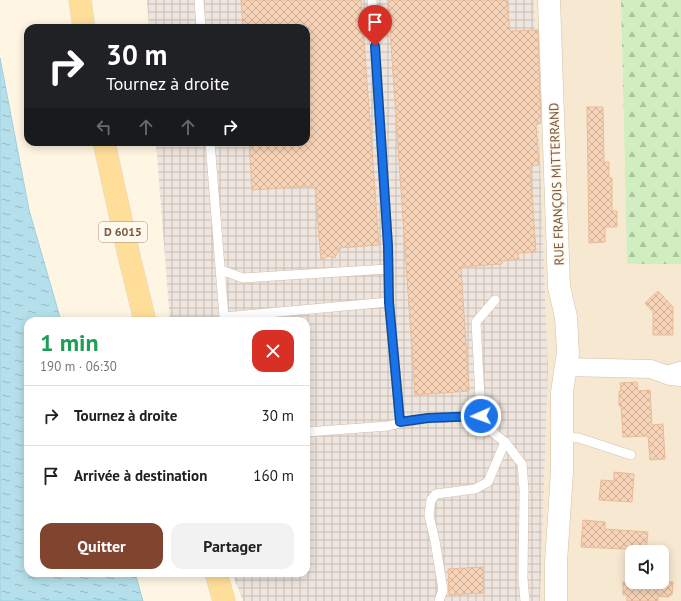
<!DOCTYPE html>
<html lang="fr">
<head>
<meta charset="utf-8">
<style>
  body { margin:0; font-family:"PT Sans",sans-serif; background:#f2f2f2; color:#202124; height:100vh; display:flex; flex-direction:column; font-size:15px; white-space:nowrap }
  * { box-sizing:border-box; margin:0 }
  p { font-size:13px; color:#757577 }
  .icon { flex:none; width:22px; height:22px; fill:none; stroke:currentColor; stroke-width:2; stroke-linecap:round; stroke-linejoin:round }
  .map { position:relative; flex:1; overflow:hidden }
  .panel { position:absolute; left:24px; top:317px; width:286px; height:260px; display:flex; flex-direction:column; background:#fff; border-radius:12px; box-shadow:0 2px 10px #0003 }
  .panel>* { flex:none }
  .top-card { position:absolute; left:24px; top:24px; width:286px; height:122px; border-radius:12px; box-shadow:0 2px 10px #0003; background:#202124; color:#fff; overflow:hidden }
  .controls { position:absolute; left:625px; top:545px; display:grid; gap:8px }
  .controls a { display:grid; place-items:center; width:44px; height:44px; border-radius:8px; background:#fff; box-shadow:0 2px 10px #0003; font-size:20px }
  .pin { position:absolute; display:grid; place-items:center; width:34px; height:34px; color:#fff; margin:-41px -17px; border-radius:50% 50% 50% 0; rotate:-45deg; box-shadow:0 0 4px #0007 }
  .pin .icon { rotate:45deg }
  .me { position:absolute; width:44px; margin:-22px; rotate:268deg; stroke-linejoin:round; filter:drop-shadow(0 0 3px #0008) }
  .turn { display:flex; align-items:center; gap:14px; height:84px; padding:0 16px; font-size:18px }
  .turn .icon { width:52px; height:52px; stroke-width:2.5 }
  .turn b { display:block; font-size:28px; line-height:34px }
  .lanes { display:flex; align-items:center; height:38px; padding:0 16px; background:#0003; justify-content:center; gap:20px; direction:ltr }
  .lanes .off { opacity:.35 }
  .round { display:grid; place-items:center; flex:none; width:42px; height:42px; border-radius:12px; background:#f2f2f2 }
  .summary { display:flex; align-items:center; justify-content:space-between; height:68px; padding:0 16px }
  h1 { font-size:24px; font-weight:700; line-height:30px; color:#1e9e55 }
  .cta { display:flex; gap:8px; margin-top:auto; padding:8px 16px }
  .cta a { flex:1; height:46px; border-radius:12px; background:#80442f; color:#fff; font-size:16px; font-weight:700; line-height:46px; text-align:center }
  .cta a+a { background:#f2f2f2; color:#202124 }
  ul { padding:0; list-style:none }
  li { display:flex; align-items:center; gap:12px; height:60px; padding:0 16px; border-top:1px solid #e0e0e0 }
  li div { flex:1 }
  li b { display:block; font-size:15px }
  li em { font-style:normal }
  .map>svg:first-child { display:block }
</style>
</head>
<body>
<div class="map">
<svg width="681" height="601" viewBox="0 0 681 601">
  <defs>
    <pattern id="industrial-grid" width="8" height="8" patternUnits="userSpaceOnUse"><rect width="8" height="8" fill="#eee6de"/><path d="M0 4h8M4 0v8" fill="none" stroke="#c6bdb6"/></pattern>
    <pattern id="forest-firs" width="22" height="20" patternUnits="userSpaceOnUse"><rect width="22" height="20" fill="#d0eec0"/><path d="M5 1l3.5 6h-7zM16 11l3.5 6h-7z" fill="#aec49e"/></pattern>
    <pattern id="water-ripples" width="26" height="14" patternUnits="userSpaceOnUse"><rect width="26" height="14" fill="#b5e0eb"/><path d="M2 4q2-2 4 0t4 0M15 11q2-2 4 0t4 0" fill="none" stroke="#98b9c0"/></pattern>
    <pattern id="building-cross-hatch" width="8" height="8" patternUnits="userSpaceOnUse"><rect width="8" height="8" fill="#f7d4b8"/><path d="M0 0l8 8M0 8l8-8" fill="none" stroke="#cdaf97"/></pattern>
  </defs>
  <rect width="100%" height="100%" fill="#fff5e3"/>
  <path fill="#f7e8d1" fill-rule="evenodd" d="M534,0H621L627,263L681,264V601H540L548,369ZM632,552H662V582H632Z"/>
  <path fill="url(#industrial-grid)" d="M147,0H534L548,369L540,601H243L232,573H306V321H170L156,142H306V28H149Z"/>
  <path fill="url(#forest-firs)" d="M621,0H681V264H627Z"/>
  <path fill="url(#water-ripples)" stroke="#9bd0dd" d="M0,58L29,210L61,321H28V573H135L143,601H0Z"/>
  <g fill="url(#building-cross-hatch)" stroke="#ebbb96">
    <path d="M241,0H361L379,245L339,248L335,258L329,256L321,260L315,186L252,190L249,142H306V28H243Z"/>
    <path d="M388,0H507L510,31L538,30L541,123L536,124L539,165L530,166L536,252L518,253L519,259L502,261V264L461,267L469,391L415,395Z"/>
    <path d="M587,107H603L604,162H609V178H612V211H617V227H605V242L589,243Z"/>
    <path d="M658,291L673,307V335H653V312L645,303Z"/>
    <path d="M637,382L638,391L650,390L652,425L663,424L665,459L650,460L648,436L623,437L621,406H619V391H621L620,383Z"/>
    <path d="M614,472L634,474L632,502L599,500L601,480L614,481Z"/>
    <path d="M583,520L605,522V529L648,532L646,550L581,547Z"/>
    <path d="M483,567L484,593L449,595L448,569Z"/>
    <path d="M623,582H673L672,595H669V597L658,596V601H627V595H623Z"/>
  </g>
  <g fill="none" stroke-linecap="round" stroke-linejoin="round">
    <defs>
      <g id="lane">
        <path d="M199,0L201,28"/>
        <path d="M372,0L388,246L389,302L400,422"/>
        <path d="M210,142L224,317L389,302"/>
        <path d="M221,270L243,278L388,269"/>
        <path d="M495,300L476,322L481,416L487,428L505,442L522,464L524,490L523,579L525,601"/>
        <path d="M663,371L681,366"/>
        <path d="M306,432L388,426C418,417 450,417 481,416"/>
        <path d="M562,437L579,438L631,455"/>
        <path d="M439,601L443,590L435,541L429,515L431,500L436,494L475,489L488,482L505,442"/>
      </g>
      <path id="street" d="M565,367L651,369L670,376L681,377"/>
      <path id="secondary" d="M549,0L559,287L566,317L568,353L562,392V472L556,562V601"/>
      <g id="primary">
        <path d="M80,0L84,28"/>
        <path d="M104,142L130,260L145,321"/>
        <path d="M216,573L224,601"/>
      </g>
    </defs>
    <use href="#lane" stroke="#d4bfab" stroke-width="10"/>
    <use href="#street" stroke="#d4bfab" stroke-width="19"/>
    <use href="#secondary" stroke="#d7bfa8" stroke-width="23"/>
    <use href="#primary" stroke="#dfd8d3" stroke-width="23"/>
    <use href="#lane" stroke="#fff" stroke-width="9"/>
    <use href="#street" stroke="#fff" stroke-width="18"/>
    <use href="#secondary" stroke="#fff" stroke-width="22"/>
    <use href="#primary" stroke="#ffde9a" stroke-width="22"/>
  </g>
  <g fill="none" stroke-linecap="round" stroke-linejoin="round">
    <defs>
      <path id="route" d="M375,46L388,246L389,302L400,422L428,418L481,416"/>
    </defs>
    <use href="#route" stroke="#114b97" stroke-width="10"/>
    <use href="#route" stroke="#1a73e8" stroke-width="7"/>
  </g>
  <g text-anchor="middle" stroke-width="3.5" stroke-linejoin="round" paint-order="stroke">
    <rect fill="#fff8ec" stroke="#a28a78" stroke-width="1" x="99" y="222" width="48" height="20" rx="3"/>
    <g font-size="12" font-weight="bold" fill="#7a5b46">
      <text x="123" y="236">D 6015</text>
    </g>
    <g font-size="13" fill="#7a5b46" stroke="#fff8ec">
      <text transform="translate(556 184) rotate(-92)" y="5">RUE FRANÇOIS MITTERRAND</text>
    </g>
  </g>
</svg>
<div class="controls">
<a><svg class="icon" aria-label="sound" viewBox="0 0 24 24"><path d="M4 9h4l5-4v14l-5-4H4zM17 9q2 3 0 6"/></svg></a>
</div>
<div class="pin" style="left:375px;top:46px;background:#d93025"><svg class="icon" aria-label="arrive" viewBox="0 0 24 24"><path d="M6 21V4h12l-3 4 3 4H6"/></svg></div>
<svg class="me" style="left:481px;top:416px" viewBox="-20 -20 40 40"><circle r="17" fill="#1a73e8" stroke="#fff" stroke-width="3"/><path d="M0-11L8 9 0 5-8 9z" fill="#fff"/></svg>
<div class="top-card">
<div class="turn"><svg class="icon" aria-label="right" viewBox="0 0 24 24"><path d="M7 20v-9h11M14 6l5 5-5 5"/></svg><div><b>30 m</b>Tournez à droite</div></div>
<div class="lanes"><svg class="icon off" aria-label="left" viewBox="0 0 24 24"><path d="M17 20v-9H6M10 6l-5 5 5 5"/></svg><svg class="icon off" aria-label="ahead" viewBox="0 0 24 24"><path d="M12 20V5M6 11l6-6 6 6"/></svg><svg class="icon off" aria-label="ahead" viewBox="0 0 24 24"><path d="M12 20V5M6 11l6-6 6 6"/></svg><svg class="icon" aria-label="right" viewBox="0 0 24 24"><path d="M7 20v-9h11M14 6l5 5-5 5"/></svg></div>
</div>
<section class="panel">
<div class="summary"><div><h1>1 min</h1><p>190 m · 06:30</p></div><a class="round" style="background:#d93025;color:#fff"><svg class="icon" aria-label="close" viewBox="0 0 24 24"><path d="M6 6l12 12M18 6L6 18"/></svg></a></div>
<ul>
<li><svg class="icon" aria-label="right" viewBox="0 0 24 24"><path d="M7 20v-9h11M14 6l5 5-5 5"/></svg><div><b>Tournez à droite</b></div><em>30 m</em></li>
<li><svg class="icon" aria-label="arrive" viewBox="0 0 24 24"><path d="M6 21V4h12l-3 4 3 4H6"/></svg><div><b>Arrivée à destination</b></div><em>160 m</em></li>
</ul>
<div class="cta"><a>Quitter</a><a>Partager</a></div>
</section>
</div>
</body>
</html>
